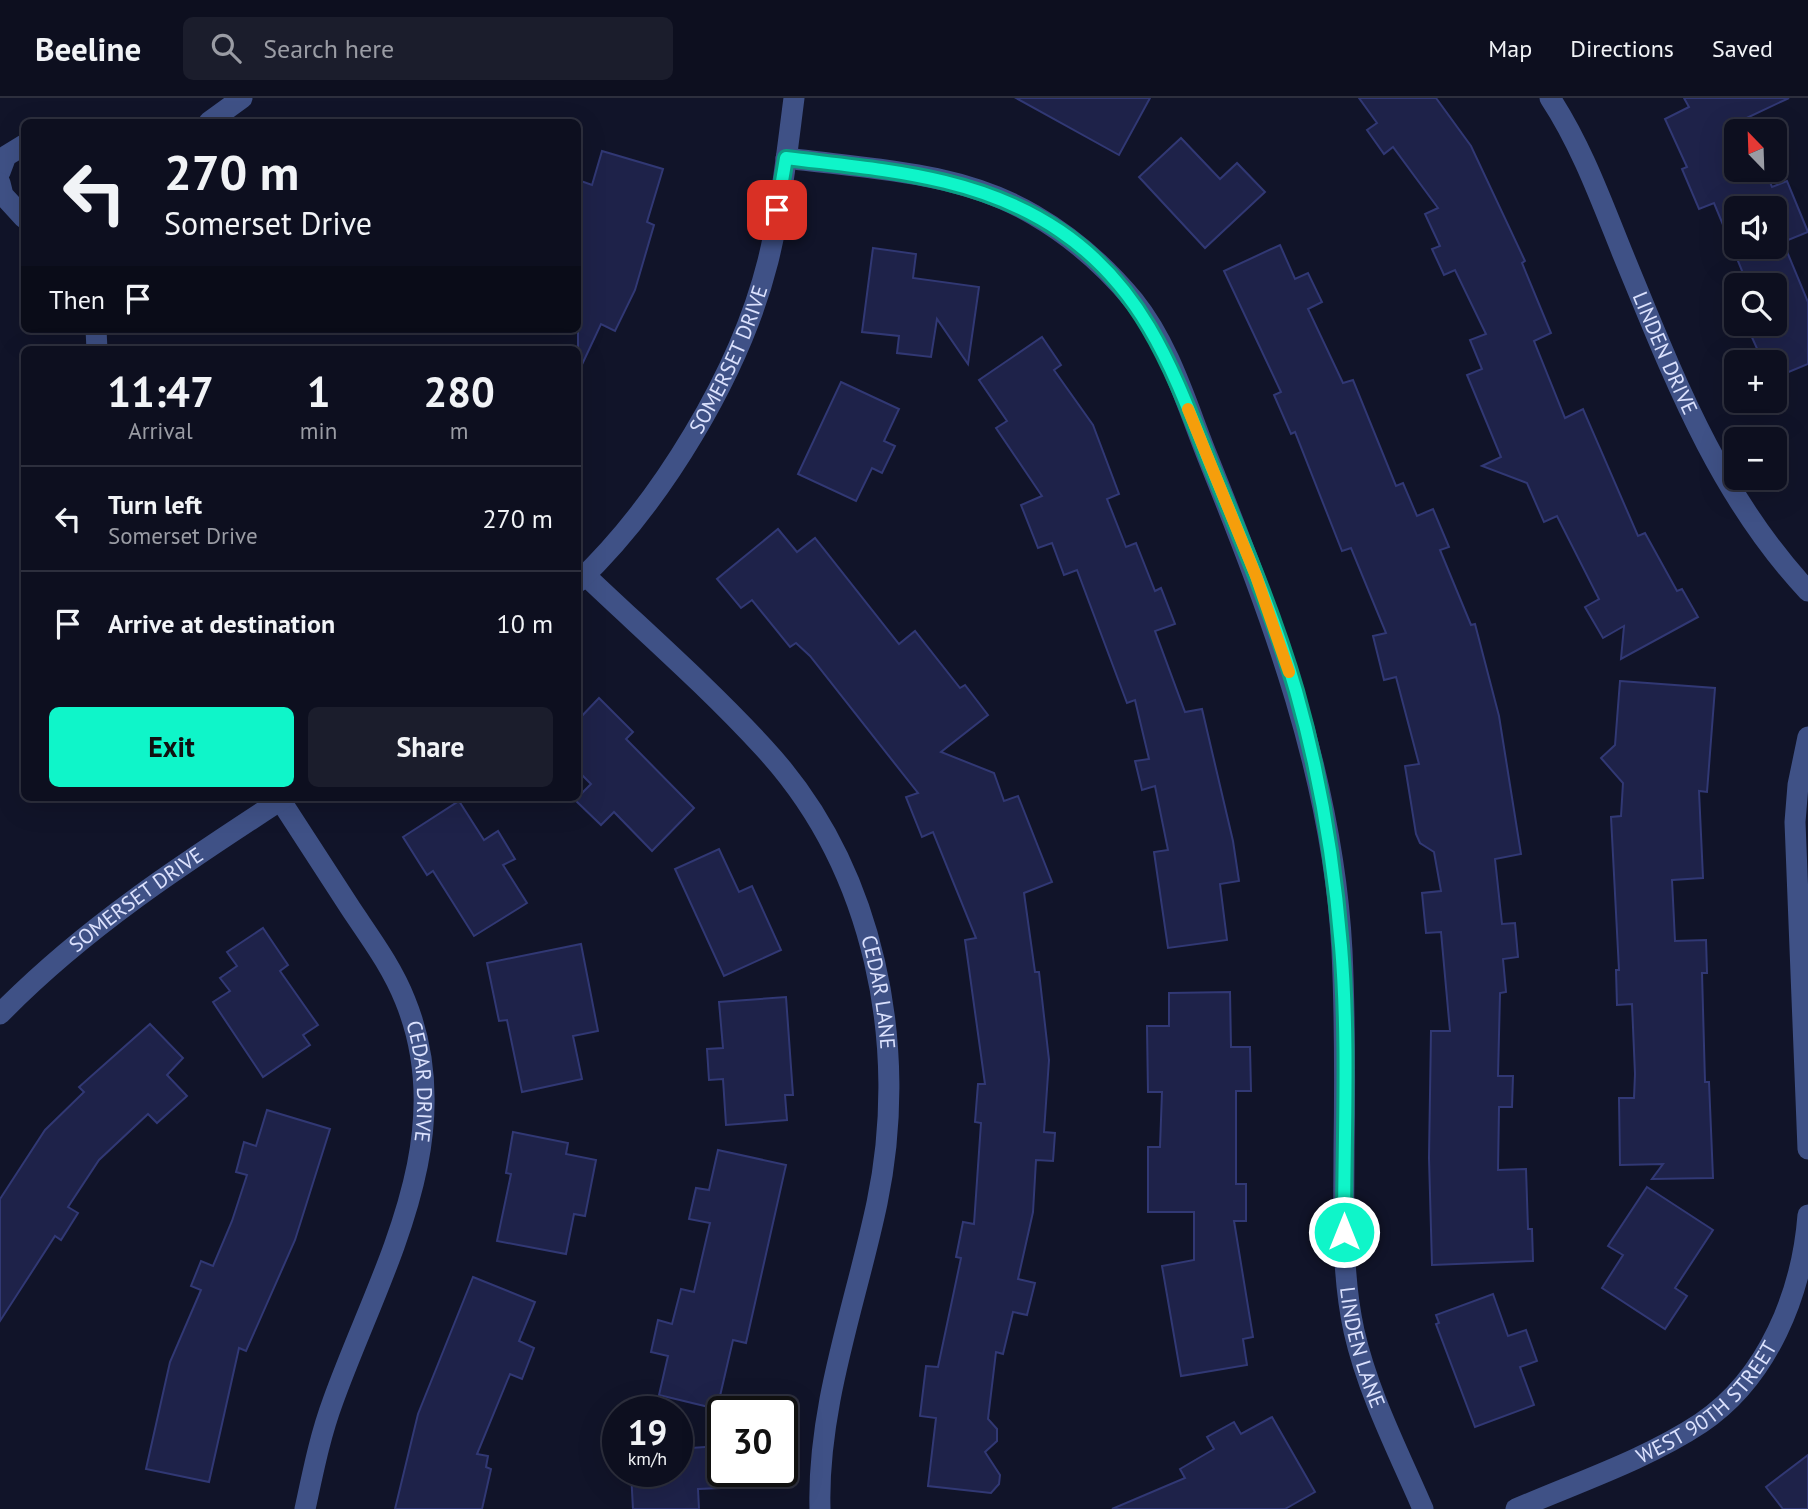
<!DOCTYPE html>
<html lang="en">
<head>
<meta charset="utf-8">
<style>
  body { margin:0; font-family:"PT Sans",sans-serif; background:#1b1d2c; color:#f1f3f6; height:100vh; display:flex; flex-direction:column; font-size:26px; white-space:nowrap }
  * { box-sizing:border-box; margin:0 }
  p { font-size:23px; color:#9a9ca4 }
  .icon { flex:none; width:38px; height:38px; fill:none; stroke:currentColor; stroke-width:2; stroke-linecap:round; stroke-linejoin:round }
  .map { position:relative; flex:1; overflow:hidden }
  .details { position:absolute; left:21px; top:248px; width:560px; height:455px; display:flex; flex-direction:column; background:#0d0f1f; border-radius:10px; box-shadow:0 7px 28px #0002,0 0 0 2px #2d2f3d }
  .details>* { flex:none }
  .banner { position:absolute; left:21px; top:21px; width:560px; height:214px; border-radius:10px; box-shadow:0 7px 28px #0002,0 0 0 2px #2d2f3d; background:#0d0f1f; color:#f1f3f6; overflow:hidden }
  .needle { width:46px; rotate:337deg }
  .fabs { position:absolute; left:1724px; top:21px; display:grid; gap:14px }
  .fabs a { display:grid; place-items:center; width:63px; height:63px; border-radius:10px; background:#0d0f1f; box-shadow:0 7px 28px #0002,0 0 0 2px #2d2f3d; font-size:35px }
  .speed { position:absolute; left:602px; top:1298px; display:flex; gap:14px; font-size:35px; font-weight:700; text-align:center }
  .speed>* { display:grid; place-content:center; width:91px; height:91px; border-radius:50%; background:#0d0f1f; box-shadow:0 7px 28px #0002,0 0 0 2px #2d2f3d; line-height:1 }
  .speed small { font-size:18px; font-weight:400 }
  .speed .limit { border:4px solid #111; border-radius:10px; background:#fff; color:#111 }
  .pin { position:absolute; display:grid; place-items:center; width:60px; height:60px; color:#fff; margin:-30px; border-radius:14px; box-shadow:0 4px 10px #0006 }
  .me { position:absolute; width:77px; margin:-38px; rotate:0deg; stroke-linejoin:round; filter:drop-shadow(0 0 5px #0008) }
  .turn { display:flex; align-items:center; gap:24px; height:147px; padding:0 28px; font-size:32px }
  .turn .icon { width:91px; height:91px; stroke-width:2.5 }
  .turn b { display:block; font-size:49px; line-height:60px }
  .then { display:flex; align-items:center; height:66px; padding:0 28px; background:#0003; gap:14px; font-size:26px }
  .eta { display:flex; justify-content:space-evenly; align-items:center; height:119px; text-align:center }
  .eta b { font-size:42px; font-weight:700; line-height:49px }
  .primary-button { display:flex; gap:14px; margin-top:auto; padding:14px 28px }
  .primary-button a { flex:1; height:80px; border-radius:10px; background:#0ff5c9; color:#111; font-size:28px; font-weight:700; line-height:80px; text-align:center }
  .primary-button a+a { background:#1b1d2c; color:#f1f3f6 }
  ul { padding:0; list-style:none }
  li { display:flex; align-items:center; gap:21px; height:105px; padding:0 28px; border-top:2px solid #2d2f3d }
  li div { flex:1 }
  li b { display:block; font-size:26px }
  li em { font-style:normal }
  header { display:flex; align-items:center; gap:42px; box-sizing:border-box; height:98px; padding:0 35px; background:#0d0f1f; border-bottom:2px solid #2d2f3d }
  header strong { font-size:33px }
  nav { display:flex; gap:38px; margin-inline-start:auto; font-size:24px }
  .search { width:490px; height:63px; background:#1b1d2c; display:flex; align-items:center; gap:18px; box-sizing:border-box; padding:0 24px; border-radius:10px; color:#9a9ca4; font-size:26px }
  .map>svg:first-child { display:block }
</style>
</head>
<body>
<header>
<strong>Beeline</strong>
<div class="search"><svg class="icon" aria-label="search" viewBox="0 0 24 24"><circle cx="10" cy="10" r="6"/><path d="M15 15l6 6"/></svg>Search here</div>
<nav><a>Map</a><a>Directions</a><a>Saved</a></nav>
</header>
<div class="map">
<svg width="1808" height="1411" viewBox="0 0 1808 1411">
  <rect width="100%" height="100%" fill="#111429"/>
  <g fill="#1e2249" stroke="#313874" stroke-width="2" fill-rule="evenodd">
    <path d="M1016,0H1150L1119,57Z"/>
    <path d="M1359,0H1436L1471,48L1525,163L1522,165L1551,235L1534,243L1565,320L1583,311L1638,438L1645,435L1677,493L1682,491L1698,519L1621,561L1624,528L1603,540L1585,509L1599,501L1557,418L1544,424L1527,385L1482,368L1501,359L1467,277L1482,271L1470,242L1486,236L1455,172L1444,177L1432,151L1440,148L1425,116L1438,110L1393,49L1384,56L1367,32L1377,25Z"/>
    <path d="M1684,0H1789L1736,25V72H1765L1772,89L1787,83L1808,134L1783,144L1808,204V266L1774,280V264H1763L1746,226H1774V187H1736V202L1730,187L1745,180L1714,105L1699,111L1682,71L1687,69L1665,21L1689,9ZM1736,110H1774V149H1736Z"/>
    <path d="M1181,40L1220,81L1237,65L1265,94L1205,150L1139,79Z"/>
    <path d="M602,53L663,71L647,124L654,127L635,192L615,233L601,226L578,275V82L592,87Z"/>
    <path d="M1280,147L1295,181L1308,175L1322,204L1308,211L1343,285L1353,282L1396,388L1403,385L1417,418L1433,411L1449,449L1440,452L1471,527L1475,526L1499,618L1521,756L1495,761L1502,826L1515,825L1518,859L1503,861L1506,894L1500,895L1498,978H1513L1512,1009H1499L1498,1072L1526,1071L1528,1131H1532L1533,1163L1432,1167L1429,1060L1431,933H1450L1441,834L1426,835L1422,795L1441,793L1434,754L1420,745L1416,736L1405,668L1419,666L1396,579L1384,582L1373,538L1386,535L1351,450L1342,453L1295,334L1291,336L1274,297L1281,294L1224,173Z"/>
    <path d="M873,150L916,156L913,180L979,189L968,266L937,221L931,259L897,255L899,238L862,234Z"/>
    <path d="M1042,239L1061,267L1054,272L1093,327L1119,396L1107,401L1126,449L1136,445L1155,493L1161,490L1175,526L1155,533L1185,614L1202,611L1233,743L1239,783L1220,786L1227,842L1168,850L1154,754L1168,752L1155,688L1142,692L1135,663L1149,661L1135,602L1127,605L1077,472L1064,477L1052,445L1038,450L1021,407L1042,398L996,330L1007,323L979,282Z"/>
    <path d="M841,284L899,311L884,343L895,348L882,375L872,370L856,403L798,376Z"/>
    <path d="M778,431L797,454L815,440L899,546L915,533L960,590L965,587L988,617L941,654L994,675L1004,703L1018,698L1052,784L1024,795L1035,874H1039L1049,962L1044,1034L1055,1035L1053,1063L1036,1062L1033,1114L1018,1181L1035,1185L1027,1217L1013,1214L1003,1256L996,1254L988,1321L997,1331V1343L985,1354L1000,1377L999,1386L991,1395L928,1388L936,1320L920,1318L926,1268L938,1269L961,1160L956,1159L963,1124L974,1126L981,1025L975,1024L978,986H985L965,842L976,840L933,734L922,739L906,699L918,695L810,558L796,545L790,549L752,502L741,510L717,481Z"/>
    <path d="M1620,583L1715,590L1707,694L1699,693L1703,780L1672,782L1675,843L1706,842L1707,875H1702L1705,984H1709L1713,1080L1652,1081L1663,1066L1620,1067L1619,1000H1634L1635,976L1632,906L1617,907L1616,872H1619L1611,719L1621,718L1623,685L1601,660L1615,647Z"/>
    <path d="M599,600L633,634L626,641L694,710L652,753L614,714L601,727L575,702L591,686L578,673V622Z"/>
    <path d="M459,703L484,742L498,733L515,761L503,767L527,805L474,838L433,773L427,777L403,739Z"/>
    <path d="M719,751L739,794L752,788L781,852L724,878L675,771Z"/>
    <path d="M263,830L288,867L280,873L318,927L303,937L310,947L263,979L213,904L230,893L220,880L237,868L227,854Z"/>
    <path d="M581,846L598,933L573,938L582,981L522,994L507,922L499,923L487,865Z"/>
    <path d="M1230,894L1231,949H1250L1251,993H1236V1086H1246V1123H1234L1253,1239L1243,1241L1247,1267L1181,1278L1162,1168L1194,1162V1114H1148V1049H1160L1162,994H1148L1147,928H1169V895Z"/>
    <path d="M786,899L793,997H785L787,1022L726,1027L723,981L709,982L707,951L723,950L719,904Z"/>
    <path d="M150,926L183,960L167,977L187,998L157,1025L148,1016L99,1062L68,1109L78,1115L61,1142L55,1138L0,1223V1101L45,1032L84,994L79,989Z"/>
    <path d="M267,1012L330,1031L295,1142L246,1253L239,1250L209,1384L146,1371L170,1264L201,1192L191,1188L201,1163L213,1168L232,1123L247,1077L236,1074L244,1044L256,1048Z"/>
    <path d="M513,1034L568,1045L566,1056L596,1062L585,1118L574,1116L566,1156L497,1143L511,1076L506,1075Z"/>
    <path d="M718,1052L786,1067L746,1245L733,1242L717,1311L659,1297L668,1258L651,1254L658,1222L672,1226L681,1191L694,1194L710,1125L689,1121L696,1090L709,1092Z"/>
    <path d="M1647,1089L1713,1132L1675,1190L1687,1198L1665,1231L1602,1190L1623,1157L1608,1148Z"/>
    <path d="M473,1179L535,1204L519,1243L534,1250L522,1281L510,1276L477,1356L488,1358L486,1369L491,1371L482,1411H395L418,1316Z"/>
    <path d="M1493,1196L1508,1238L1526,1232L1537,1263L1520,1269L1534,1307L1475,1329L1436,1226L1439,1225L1436,1217Z"/>
    <path d="M1272,1319L1315,1394L1285,1411H1112L1185,1380L1180,1371L1214,1351L1207,1339L1234,1324L1241,1336Z"/>
    <path d="M719,1348L721,1390L698,1391L699,1411H633L631,1374H677V1351Z"/>
    <path d="M1808,1357V1411H1783L1766,1389Z"/>
  </g>
  <g fill="none" stroke-linecap="round" stroke-linejoin="round">
    <g stroke="#3f5186" stroke-width="21">
      <path id="s1" d="M1550,0C1581,47 1601,102 1622,154C1672,275 1717,396 1808,493"/>
      <path d="M209,24L242,0"/>
      <path id="s2" d="M786,60C870,71 960,73 1034,117C1072,139 1106,169 1134,203C1170,248 1187,308 1208,360C1272,519 1333,680 1342,853C1345,919 1345,986 1344,1052C1344,1113 1341,1173 1354,1233C1368,1295 1398,1353 1423,1411"/>
      <path d="M0,74L6,58L24,47"/>
      <path d="M0,85L3,97L24,120"/>
      <path d="M96,231L97,252"/>
      <path id="s3" d="M585,477C645,534 708,589 764,650C875,770 910,948 877,1105C856,1205 817,1308 820,1411"/>
      <path id="s4" d="M578,484C661,405 740,275 768,163C781,110 787,54 794,0"/>
      <path d="M1808,639L1798,687L1795,724L1808,1051"/>
      <path id="s5" d="M279,700C303,737 327,774 351,811C371,841 392,869 405,902C462,1041 379,1175 333,1303C320,1338 313,1374 305,1411"/>
      <path id="s6" d="M0,916C84,830 184,765 284,700"/>
      <path id="s7" d="M1516,1411C1578,1384 1645,1362 1701,1325C1768,1280 1802,1195 1808,1117"/>
    </g>
  </g>
  <g fill="none" stroke-linecap="round" stroke-linejoin="round">
    <defs>
      <path id="route" d="M777,112L786,60C881,72 978,77 1060,133C1144,190 1173,272 1209,363C1240,438 1273,514 1296,593C1319,674 1334,763 1341,848C1349,942 1344,1039 1344,1134"/>
    </defs>
    <use href="#route" stroke="#0a9f83" stroke-width="18"/>
    <use href="#route" stroke="#0ff5c9" stroke-width="12"/>
    <path stroke="#f59e0b" stroke-width="12" d="M1188,311L1256,478L1289,574"/>
  </g>
  <g text-anchor="middle" stroke-width="5" stroke-linejoin="round" paint-order="stroke">
    <g font-size="21" fill="#dbe1fd" stroke="#111429">
      <text dy="7" stroke="none"><textPath href="#s1" startOffset="280">LINDEN DRIVE</textPath></text>
      <text dy="7" stroke="none"><textPath href="#s4" startOffset="271">SOMERSET DRIVE</textPath></text>
      <text dy="7" stroke="none"><textPath href="#s6" startOffset="178">SOMERSET DRIVE</textPath></text>
      <text dy="7" stroke="none"><textPath href="#s3" startOffset="523">CEDAR LANE</textPath></text>
      <text dy="7" stroke="none"><textPath href="#s5" startOffset="322">CEDAR DRIVE</textPath></text>
      <text dy="7" stroke="none"><textPath href="#s2" startOffset="1475">LINDEN LANE</textPath></text>
      <text dy="7" stroke="none"><textPath href="#s7" startOffset="222">WEST 90TH STREET</textPath></text>
    </g>
  </g>
</svg>
<div class="fabs">
<a><svg class="needle" viewBox="-14 -14 28 28"><path d="M0-13l5 13h-10z" fill="#e53935"/><path d="M0 13l5-13h-10z" fill="#9a9ca4"/></svg></a>
<a><svg class="icon" aria-label="sound" viewBox="0 0 24 24"><path d="M4 9h4l5-4v14l-5-4H4zM17 9q2 3 0 6"/></svg></a>
<a><svg class="icon" aria-label="search" viewBox="0 0 24 24"><circle cx="10" cy="10" r="6"/><path d="M15 15l6 6"/></svg></a>
<a>+</a>
<a>−</a>
</div>
<div class="speed"><div>19<small>km/h</small></div><div class="limit">30</div></div>
<div class="pin" style="left:777px;top:112px;background:#d93025"><svg class="icon" aria-label="arrive" viewBox="0 0 24 24"><path d="M6 21V4h12l-3 4 3 4H6"/></svg></div>
<svg class="me" style="left:1344px;top:1134px" viewBox="-20 -20 40 40"><circle r="17" fill="#0ff5c9" stroke="#fff" stroke-width="3"/><path d="M0-11L8 9 0 5-8 9z" fill="#fff"/></svg>
<div class="banner">
<div class="turn"><svg class="icon" aria-label="left" viewBox="0 0 24 24"><path d="M17 20v-9H6M10 6l-5 5 5 5"/></svg><div><b>270 m</b>Somerset Drive</div></div>
<div class="then">Then<svg class="icon" aria-label="arrive" viewBox="0 0 24 24"><path d="M6 21V4h12l-3 4 3 4H6"/></svg></div>
</div>
<section class="details">
<div class="eta">
<div><b>11:47</b><p>Arrival</p></div>
<div><b>1</b><p>min</p></div>
<div><b>280</b><p>m</p></div>
</div>
<ul>
<li><svg class="icon" aria-label="left" viewBox="0 0 24 24"><path d="M17 20v-9H6M10 6l-5 5 5 5"/></svg><div><b>Turn left</b><p>Somerset Drive</p></div><em>270 m</em></li>
<li><svg class="icon" aria-label="arrive" viewBox="0 0 24 24"><path d="M6 21V4h12l-3 4 3 4H6"/></svg><div><b>Arrive at destination</b></div><em>10 m</em></li>
</ul>
<div class="primary-button"><a>Exit</a><a>Share</a></div>
</section>
</div>
</body>
</html>
